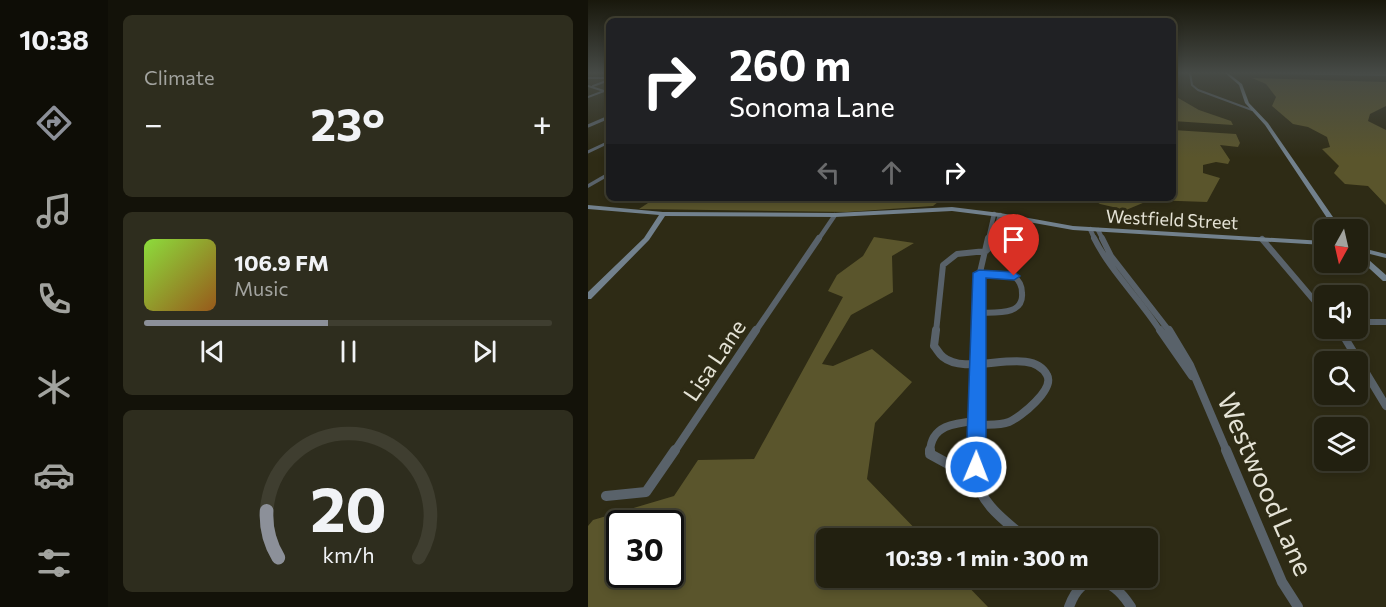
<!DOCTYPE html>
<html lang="en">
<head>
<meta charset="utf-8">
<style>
  body { margin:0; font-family:Commissioner,sans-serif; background:#2e2d1e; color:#f1f3f6; height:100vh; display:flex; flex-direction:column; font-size:22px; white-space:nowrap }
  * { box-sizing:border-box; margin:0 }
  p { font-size:20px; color:#a2a39f }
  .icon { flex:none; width:33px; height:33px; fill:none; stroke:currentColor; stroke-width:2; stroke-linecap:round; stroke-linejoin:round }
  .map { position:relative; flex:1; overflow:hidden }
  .sheet { display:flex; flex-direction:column; gap:15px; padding:15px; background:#131209; width:480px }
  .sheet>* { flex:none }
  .hud { position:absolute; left:18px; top:18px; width:570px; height:183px; border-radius:9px; box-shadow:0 3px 9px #0003,0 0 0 2px #3f3e30; background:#202124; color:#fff; overflow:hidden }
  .needle { width:39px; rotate:188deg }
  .buttons { position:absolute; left:726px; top:219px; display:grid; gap:12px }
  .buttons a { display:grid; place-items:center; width:54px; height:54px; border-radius:9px; background:#222010; box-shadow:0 3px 9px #0003,0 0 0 2px #3f3e30; font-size:30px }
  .speed { position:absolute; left:18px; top:510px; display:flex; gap:12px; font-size:30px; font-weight:700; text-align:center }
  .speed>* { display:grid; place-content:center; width:78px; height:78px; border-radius:50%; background:#222010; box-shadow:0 3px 9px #0003,0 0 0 2px #3f3e30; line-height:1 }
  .speed .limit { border:3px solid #111; border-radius:9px; background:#fff; color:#111 }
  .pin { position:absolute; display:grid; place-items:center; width:51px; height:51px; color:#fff; margin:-62px -26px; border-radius:50% 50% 50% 0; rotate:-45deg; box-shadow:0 0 6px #0007 }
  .pin .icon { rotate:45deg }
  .me { position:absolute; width:66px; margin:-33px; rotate:1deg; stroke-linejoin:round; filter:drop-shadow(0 0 4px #0008) }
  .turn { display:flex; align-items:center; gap:21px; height:126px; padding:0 24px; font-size:27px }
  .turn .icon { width:78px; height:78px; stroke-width:2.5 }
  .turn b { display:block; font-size:42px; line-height:51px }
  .lanes { display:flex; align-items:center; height:57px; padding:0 24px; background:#0003; justify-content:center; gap:30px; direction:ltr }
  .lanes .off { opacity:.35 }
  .big { font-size:45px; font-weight:700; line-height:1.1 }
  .sheet .widget { flex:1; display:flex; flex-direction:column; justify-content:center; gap:9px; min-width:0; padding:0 21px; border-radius:9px; background:#2e2d1e }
  .sheet .dial { align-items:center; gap:0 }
  .dial svg { height:156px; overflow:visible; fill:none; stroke:#3f3e30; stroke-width:7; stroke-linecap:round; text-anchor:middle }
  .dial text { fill:#f1f3f6; stroke:none }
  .song { display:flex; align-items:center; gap:18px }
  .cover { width:72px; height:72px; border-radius:9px; background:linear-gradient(135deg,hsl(90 70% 55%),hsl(30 70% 35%)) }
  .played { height:6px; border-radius:3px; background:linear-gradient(90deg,#8c9099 45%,#3f3e30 45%) }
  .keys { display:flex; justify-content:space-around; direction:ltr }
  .heat { display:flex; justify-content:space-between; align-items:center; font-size:33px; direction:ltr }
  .trip { position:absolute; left:228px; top:528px; width:342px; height:60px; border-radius:9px; background:#222010; box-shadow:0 3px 9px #0003,0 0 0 2px #3f3e30; font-weight:700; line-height:60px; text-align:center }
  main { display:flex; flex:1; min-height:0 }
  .menu { display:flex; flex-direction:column; width:108px; justify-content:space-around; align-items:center; background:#0e0d06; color:#a2a39f }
  .menu .icon { width:42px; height:42px }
  .menu .on { color:#8c9099 }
  .menu b { font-size:27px; color:#f1f3f6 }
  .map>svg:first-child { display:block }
  .green { fill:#5a552c; fill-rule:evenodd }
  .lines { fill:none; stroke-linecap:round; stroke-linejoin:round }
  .minor-far5 { stroke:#59626a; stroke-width:2 }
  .minor-far4 { stroke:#59626a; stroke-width:3 }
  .minor-far3 { stroke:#59626a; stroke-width:4.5 }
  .minor-far2 { stroke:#59626a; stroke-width:6 }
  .minor-far1 { stroke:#59626a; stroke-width:8 }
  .minor { stroke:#59626a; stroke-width:10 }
  .tertiary { fill:#59626a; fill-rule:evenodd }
  .secondary { fill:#72818d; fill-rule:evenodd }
  .route { fill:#1a73e8; stroke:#114b97; stroke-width:1.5 }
  .labels { text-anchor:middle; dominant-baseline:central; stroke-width:6; stroke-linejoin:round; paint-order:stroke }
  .far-street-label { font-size:18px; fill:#e5e3d6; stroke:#2e2b15 }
  .street-label { font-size:22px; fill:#e5e3d6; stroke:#2e2b15 }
  .near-street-label { font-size:27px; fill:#e5e3d6; stroke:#2e2b15 }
</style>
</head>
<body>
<main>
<nav class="menu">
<b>10:38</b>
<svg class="icon on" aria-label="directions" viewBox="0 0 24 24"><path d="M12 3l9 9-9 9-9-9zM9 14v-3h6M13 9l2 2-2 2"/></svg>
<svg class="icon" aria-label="music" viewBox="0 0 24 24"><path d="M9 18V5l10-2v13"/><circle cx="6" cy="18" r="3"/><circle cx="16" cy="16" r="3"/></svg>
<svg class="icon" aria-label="phone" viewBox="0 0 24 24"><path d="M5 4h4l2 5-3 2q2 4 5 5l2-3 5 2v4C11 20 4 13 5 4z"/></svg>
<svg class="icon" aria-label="climate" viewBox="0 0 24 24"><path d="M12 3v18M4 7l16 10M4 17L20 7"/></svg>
<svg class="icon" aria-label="car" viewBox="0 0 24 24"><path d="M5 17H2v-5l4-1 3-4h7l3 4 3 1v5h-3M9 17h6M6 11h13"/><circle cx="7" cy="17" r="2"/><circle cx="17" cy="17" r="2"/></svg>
<svg class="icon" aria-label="filters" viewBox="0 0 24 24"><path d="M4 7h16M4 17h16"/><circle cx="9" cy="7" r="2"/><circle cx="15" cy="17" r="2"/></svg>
</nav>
<section class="sheet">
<div class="widget"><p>Climate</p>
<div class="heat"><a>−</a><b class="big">23°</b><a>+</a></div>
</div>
<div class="widget">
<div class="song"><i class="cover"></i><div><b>106.9 FM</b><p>Music</p></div></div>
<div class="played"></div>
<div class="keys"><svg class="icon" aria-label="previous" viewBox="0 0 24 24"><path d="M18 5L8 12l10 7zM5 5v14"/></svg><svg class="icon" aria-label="pause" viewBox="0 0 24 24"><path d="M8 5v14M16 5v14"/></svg><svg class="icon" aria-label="next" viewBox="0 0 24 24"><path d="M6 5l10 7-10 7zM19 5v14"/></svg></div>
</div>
<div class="widget dial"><svg viewBox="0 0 100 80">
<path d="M14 69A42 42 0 1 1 86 69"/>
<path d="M14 69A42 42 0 0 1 8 45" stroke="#8c9099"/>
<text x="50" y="56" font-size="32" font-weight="700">20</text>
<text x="50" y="72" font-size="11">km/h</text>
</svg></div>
</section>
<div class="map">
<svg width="798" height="607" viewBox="0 0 798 607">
  <rect width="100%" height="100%" fill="#2e2b15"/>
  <path class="green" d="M 664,78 L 798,82 L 798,106 L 782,114 L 780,121 L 798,130 L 798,205 L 780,186 L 757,184 L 746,173 L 751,166 L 734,149 L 742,147 L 739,137 L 720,127 L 705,124 L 684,106 L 688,97 L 678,84 Z
    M 585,95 L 611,110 L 643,121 L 645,125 L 585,121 Z
    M 585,130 L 648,134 L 652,143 L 650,147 L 632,145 L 642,160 L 640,164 L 628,162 L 615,165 L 615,173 L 632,178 L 619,202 L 562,200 L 538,210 L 512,204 L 502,198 L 585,198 Z
    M 63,198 L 355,198 L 345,206 L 259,212 L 51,209 L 66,199 Z
    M 286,237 L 326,243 L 304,256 L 305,292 L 263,315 L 234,364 L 245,366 L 284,349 L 324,382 L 287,423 L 279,479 L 336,538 L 238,538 L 238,578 L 372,578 L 400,607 L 0,607 L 0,526 L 5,520 L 86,496 L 110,460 L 166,459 L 255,297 L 240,291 L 249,275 L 275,256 ZM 32,524 L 82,524 L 82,574 L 32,574 Z"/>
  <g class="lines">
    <path class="minor-far5" d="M 602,73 L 604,85 L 610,90 L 664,110
      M 689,73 L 798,75
      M 0,78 L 20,78
      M 0,86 L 16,91 L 0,97
      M 5,86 L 21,80"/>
    <path class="minor-far4" d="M 0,126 L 21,117
      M 0,152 L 21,142"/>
    <path class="minor-far3" d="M 502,229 L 507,240
      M 510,230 L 515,240
      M 230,240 L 247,215
      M 400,240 L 406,214
      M 405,240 L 412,215"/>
    <path class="minor-far2" d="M 506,238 C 523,272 552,299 573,332
      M 514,238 L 523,256 L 582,332
      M 674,239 L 736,312
      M 398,251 L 403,247 L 405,238
      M 390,313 C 407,312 436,316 434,293 C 434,285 431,281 426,276 L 391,273
      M 770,322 L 798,322
      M 751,328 L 753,332
      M 167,332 L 231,238
      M 348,332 L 355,265 L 369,254 L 398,251
      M 390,332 L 390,281 L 400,238"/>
    <path class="minor-far1" d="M 348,330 L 346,346 C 349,349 351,354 355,357 C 380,378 443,344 459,375 C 467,389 433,417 421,422 C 411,426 399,424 389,425
      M 572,330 L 604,376
      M 581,330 L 602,365 L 639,452
      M 752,330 L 798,406
      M 86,452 L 168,330
      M 342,452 C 343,425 367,423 389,421
      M 389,452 L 390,330"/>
    <path class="minor" d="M 342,450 L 342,454 L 364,466 L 388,467
      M 389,450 C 389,459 388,470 389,479 C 392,504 419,522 437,538
      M 638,450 L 694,582 L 710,607
      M 18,496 L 58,492 L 87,450
      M 477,578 L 489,588
      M 481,607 C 495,568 524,577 543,607"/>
    <path class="tertiary" d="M 19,173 L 21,173 L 21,176 L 0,188 L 0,184 Z"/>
    <path class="secondary" d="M 637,73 L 640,73 L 654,84 L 661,103 L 680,123 L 754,230 L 747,230 L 677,125 L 657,103 L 651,85 Z
      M 0,205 L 75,212 L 247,213 L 364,207 L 412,213 L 485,226 L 736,241 L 736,245 L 485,230 L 412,217 L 364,211 L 247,217 L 77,216 L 61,240 L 3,299 L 0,299 L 0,292 L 56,238 L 71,215 L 0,209 Z
      M 770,247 L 798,254 L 798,258 L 770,251 Z
      M 770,253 L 773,253 L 798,275 L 798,281 L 795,281 L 770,258 Z"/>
  </g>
  <linearGradient id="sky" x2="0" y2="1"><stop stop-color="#19180c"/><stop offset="0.46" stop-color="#464a46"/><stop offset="1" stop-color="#464a46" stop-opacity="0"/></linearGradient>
  <rect width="798" height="158" fill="url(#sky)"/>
  <path class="route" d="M 391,270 L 426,272 L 432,276 L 426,280 L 398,278 L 398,467 L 395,473 L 388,476 L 381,473 L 378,467 L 385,273 Z"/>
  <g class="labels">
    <g class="far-street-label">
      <text transform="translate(584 219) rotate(3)">Westfield Street</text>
    </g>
    <g class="street-label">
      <text transform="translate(126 360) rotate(-56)">Lisa Lane</text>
    </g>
    <g class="near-street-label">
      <text transform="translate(678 484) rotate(66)">Westwood Lane</text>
    </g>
  </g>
</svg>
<div class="buttons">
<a><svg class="needle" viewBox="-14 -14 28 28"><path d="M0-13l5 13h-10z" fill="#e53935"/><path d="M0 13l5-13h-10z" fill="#a2a39f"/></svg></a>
<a><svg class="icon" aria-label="sound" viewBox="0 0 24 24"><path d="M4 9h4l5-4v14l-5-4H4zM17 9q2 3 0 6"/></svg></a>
<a><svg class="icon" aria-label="search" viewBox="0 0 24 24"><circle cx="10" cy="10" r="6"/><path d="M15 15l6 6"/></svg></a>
<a><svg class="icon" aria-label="layers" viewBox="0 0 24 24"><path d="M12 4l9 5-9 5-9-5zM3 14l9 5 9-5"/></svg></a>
</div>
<div class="speed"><div class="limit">30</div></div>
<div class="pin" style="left:426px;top:276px;background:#d93025"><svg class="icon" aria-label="arrive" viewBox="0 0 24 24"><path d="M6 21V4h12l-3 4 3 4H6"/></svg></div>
<svg class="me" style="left:388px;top:467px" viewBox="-20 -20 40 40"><circle r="17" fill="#1a73e8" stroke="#fff" stroke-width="3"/><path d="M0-11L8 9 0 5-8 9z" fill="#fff"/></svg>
<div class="trip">10:39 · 1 min · 300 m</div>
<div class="hud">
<div class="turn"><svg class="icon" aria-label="right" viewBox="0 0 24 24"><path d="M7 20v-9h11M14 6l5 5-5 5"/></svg><div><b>260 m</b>Sonoma Lane</div></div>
<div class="lanes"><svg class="icon off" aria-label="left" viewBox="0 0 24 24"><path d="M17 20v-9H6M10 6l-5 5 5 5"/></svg><svg class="icon off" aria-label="ahead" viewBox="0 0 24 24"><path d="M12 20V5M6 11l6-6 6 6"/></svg><svg class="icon" aria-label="right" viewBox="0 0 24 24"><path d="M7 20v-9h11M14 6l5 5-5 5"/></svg></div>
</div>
</div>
</main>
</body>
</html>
